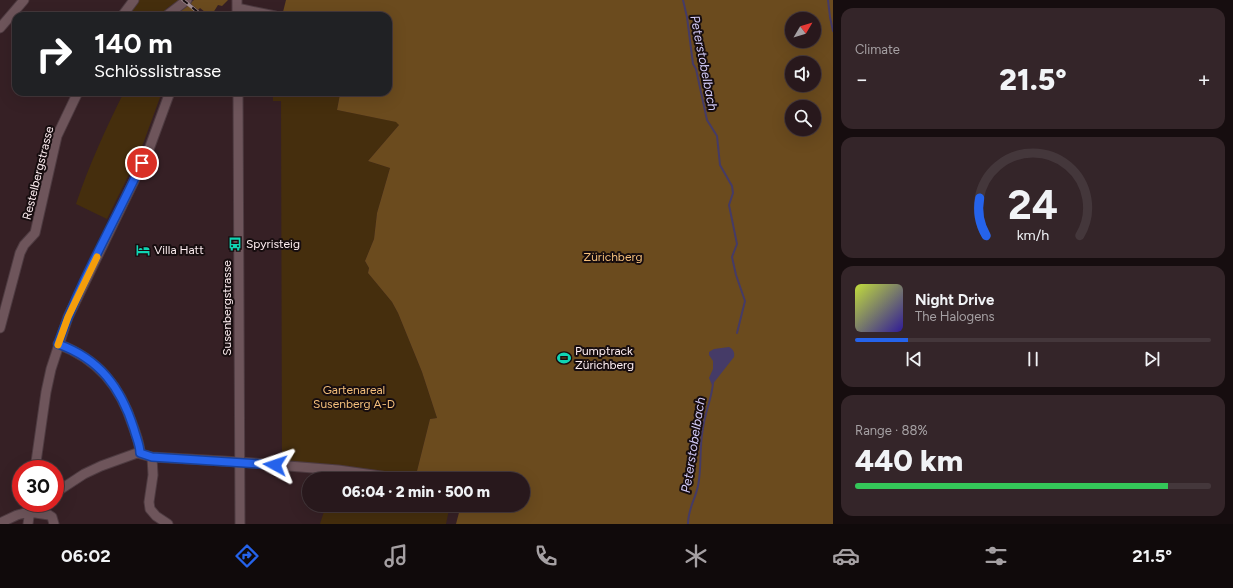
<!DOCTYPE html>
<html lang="en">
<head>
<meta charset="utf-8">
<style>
  body { margin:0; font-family:Figtree,sans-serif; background:#342529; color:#f1f3f6; height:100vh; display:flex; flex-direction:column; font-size:15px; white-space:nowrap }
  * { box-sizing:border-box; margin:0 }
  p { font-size:13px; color:#a5a0a3 }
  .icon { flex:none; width:22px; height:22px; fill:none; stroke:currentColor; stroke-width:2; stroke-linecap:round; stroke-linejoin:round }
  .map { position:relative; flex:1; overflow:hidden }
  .side { display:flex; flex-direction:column; gap:8px; padding:8px; background:#160d0f; width:400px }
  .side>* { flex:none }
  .top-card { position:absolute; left:12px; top:12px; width:380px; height:84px; border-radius:12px; box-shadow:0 4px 16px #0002,0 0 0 1px #44373b; background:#202124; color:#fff; overflow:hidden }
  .needle { width:26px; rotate:52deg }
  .tools { position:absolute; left:785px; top:12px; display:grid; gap:8px }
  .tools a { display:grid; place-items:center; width:36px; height:36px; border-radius:50%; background:#28181c; box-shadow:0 4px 16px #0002,0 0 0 1px #44373b; font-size:20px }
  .speed { position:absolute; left:12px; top:460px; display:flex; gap:8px; font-size:20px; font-weight:700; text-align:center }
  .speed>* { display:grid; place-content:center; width:52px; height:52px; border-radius:50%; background:#28181c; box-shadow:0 4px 16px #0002,0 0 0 1px #44373b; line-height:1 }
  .speed .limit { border:6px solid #d22; background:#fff; color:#111 }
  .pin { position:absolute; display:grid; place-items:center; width:34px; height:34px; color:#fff; margin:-17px; border:2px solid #fff; border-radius:50%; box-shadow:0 1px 4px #0007 }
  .me { position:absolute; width:44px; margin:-22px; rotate:275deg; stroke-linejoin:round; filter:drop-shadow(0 0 3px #0008) }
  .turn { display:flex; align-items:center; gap:14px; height:84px; padding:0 16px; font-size:18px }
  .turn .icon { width:52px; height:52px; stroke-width:2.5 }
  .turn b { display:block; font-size:28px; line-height:34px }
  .big { font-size:30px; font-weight:800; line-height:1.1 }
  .side .tile { flex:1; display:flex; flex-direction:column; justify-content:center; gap:6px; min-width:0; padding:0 14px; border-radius:12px; background:#342529 }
  .side .dial { align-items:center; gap:0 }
  .dial svg { height:104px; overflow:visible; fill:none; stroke:#44373b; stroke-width:7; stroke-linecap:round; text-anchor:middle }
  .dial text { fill:#f1f3f6; stroke:none }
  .song { display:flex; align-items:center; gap:12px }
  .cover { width:48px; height:48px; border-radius:6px; background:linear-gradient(135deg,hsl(70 70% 55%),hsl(250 70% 35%)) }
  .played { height:4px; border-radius:2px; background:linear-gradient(90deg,#2563eb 15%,#44373b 15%) }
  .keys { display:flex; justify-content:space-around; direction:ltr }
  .heat { display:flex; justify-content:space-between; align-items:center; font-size:22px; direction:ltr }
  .charge { height:6px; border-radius:3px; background:linear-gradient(90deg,#34c759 88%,#44373b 0) }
  .trip { position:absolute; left:302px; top:472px; width:228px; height:40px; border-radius:20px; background:#28181c; box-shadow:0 4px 16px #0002,0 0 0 1px #44373b; font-weight:800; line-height:40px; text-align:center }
  .dock { display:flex; height:64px; justify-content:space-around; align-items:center; background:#100a0b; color:#a5a0a3 }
  .dock .icon { width:28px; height:28px }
  .dock .selected { color:#2563eb }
  .dock b { font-size:18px; color:#f1f3f6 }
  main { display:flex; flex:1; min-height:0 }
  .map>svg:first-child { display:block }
  .green { fill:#452e0d }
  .forest { fill:#6b4b1e; fill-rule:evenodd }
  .water { fill:#453b67 }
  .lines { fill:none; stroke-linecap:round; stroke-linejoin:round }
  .stream { stroke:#453b67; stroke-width:2 }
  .minor-casing { stroke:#4e3b41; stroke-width:11 }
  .minor { stroke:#6e555b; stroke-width:9 }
  .rail-casing { stroke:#9e8b8f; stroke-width:3.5 }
  .rail { stroke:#170d0f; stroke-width:2; stroke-dasharray:6; stroke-linecap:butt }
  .route-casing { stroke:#184099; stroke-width:10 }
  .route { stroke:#2563eb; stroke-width:7 }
  .slow { stroke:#f59e0b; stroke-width:7 }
  .labels { text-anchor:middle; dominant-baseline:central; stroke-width:4; stroke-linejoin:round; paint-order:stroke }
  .street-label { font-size:12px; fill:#feeef1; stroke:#170d0f }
  .poi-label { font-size:12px; fill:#feeef1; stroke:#170d0f; text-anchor:start }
  .park-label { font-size:12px; fill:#f4bf7b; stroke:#170d0f }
  .water-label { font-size:13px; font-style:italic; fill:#d3cbf8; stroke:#170d0f }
</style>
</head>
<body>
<main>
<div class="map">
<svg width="833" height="524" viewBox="0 0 833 524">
  <rect width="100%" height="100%" fill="#362025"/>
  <path class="green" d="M 139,0 L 180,0 L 167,8 L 160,16 L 127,16 Z
    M 124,92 L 162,92 L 140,152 L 107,219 L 76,204 C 89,165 106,128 124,92 Z
    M 273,92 L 331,92 L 340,94 L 337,110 L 397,122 L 399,125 L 368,161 L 390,168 L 377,213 L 374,239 L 365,261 L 369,268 L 368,273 L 392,302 L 398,313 L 422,372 L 437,418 L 430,419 L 415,479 L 332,479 L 334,467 L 282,463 L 281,101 L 273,101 Z
    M 326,505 L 450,505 L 446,524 L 320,524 Z"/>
  <path class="forest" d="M 194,0 L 228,0 L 222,6 L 218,5 L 211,16 L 210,16 L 200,8 L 198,10 L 190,3 Z
    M 286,0 L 833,0 L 833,524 L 456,524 L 461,505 L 523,505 L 523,479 L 415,479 L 430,419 L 437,418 L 422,372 L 398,313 L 392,302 L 368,273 L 369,268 L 365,261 L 374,239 L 377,213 L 390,168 L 368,161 L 399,125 L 396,122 L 337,110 L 340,94 L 331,92 L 388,92 L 388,16 L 282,16 ZM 792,19 L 814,19 L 814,41 L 792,41 ZM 792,63 L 814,63 L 814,85 L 792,85 ZM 792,107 L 814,107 L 814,129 L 792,129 Z
    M 187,5 L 196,12 L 194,14 L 196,16 L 177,16 L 182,8 Z"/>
  <path class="water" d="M 729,347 C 733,349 735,352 734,357 L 712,385 L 709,378 L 713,369 L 713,361 L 709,355 L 709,352 L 714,349 Z"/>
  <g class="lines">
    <path class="stream" d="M 683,0 L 687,17 L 693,64 L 696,69 L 707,120 L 717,136 L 720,165 L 732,186 L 733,193 L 729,205 L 737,244 L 732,257 L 736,275 L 745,301 L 737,333
      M 828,0 L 830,17 L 833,31
      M 688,524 C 688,509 695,500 698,486 C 702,467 699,447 703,428 C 705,412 712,398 713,383"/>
    <g class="minor-casing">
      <path id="minor" d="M 237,8 L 275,16
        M 122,16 L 134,0
        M 166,16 L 187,0
        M 237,16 L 237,0
        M 0,28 L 24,0
        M 238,92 L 240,524
        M 0,328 L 20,253 L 24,245 L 35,233 L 57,136 L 78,92
        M 58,344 C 98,359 120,386 133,426 C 136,435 140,444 140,453
        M 152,457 L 153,475 L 149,502 L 150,509 L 156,516 L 168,524
        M 35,469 L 46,392 L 51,369 L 68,317 L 148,152 L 170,92
        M 55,493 L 84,474 L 101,466 L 137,453 L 152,457 L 240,462 L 338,470 L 402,479
        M 0,523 L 17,515 L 29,512 L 49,515 L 52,517 L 54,524
        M 28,524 L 31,503"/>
    </g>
    <use href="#minor" class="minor"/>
    <g class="rail-casing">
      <path id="rail" d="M 183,0 L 199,13"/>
    </g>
    <use href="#rail" class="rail"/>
  </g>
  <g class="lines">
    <g class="route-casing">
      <path id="route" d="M 142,163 C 114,223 80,281 58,344 C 100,359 121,388 134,429 C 136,437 140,445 140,453 L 152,457 L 275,465"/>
    </g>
    <use href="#route" class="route"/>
    <path class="slow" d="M 58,345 L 68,317 L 97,257"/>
  </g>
  <defs>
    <g id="bus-bare" transform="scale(1.08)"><path d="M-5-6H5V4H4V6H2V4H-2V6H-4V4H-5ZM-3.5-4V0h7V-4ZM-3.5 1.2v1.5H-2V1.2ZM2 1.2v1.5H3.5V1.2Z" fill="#10d5b4" stroke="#170d0f" stroke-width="2.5" paint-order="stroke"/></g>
    <g id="hotel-bare" transform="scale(1.08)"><path d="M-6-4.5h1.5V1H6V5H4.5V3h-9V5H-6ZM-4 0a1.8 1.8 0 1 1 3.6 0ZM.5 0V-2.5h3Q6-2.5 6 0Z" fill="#10d5b4" stroke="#170d0f" stroke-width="2.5" paint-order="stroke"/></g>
    <g id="stadium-bare" transform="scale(1.08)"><path d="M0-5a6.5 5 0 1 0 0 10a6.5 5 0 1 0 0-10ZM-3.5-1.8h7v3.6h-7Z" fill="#10d5b4" stroke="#170d0f" stroke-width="2.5" paint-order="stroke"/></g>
  </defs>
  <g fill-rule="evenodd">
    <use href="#bus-bare" x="235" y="244"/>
    <use href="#hotel-bare" x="143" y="250"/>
    <use href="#stadium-bare" x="564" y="358"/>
  </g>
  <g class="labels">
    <g class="street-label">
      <text transform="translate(38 173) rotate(-76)">Restelbergstrasse</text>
      <text transform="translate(227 308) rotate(-90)">Susenbergstrasse</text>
    </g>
    <g class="poi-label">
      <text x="246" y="244">Spyristeig</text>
      <text x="154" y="250">Villa Hatt</text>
      <text x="575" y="351">Pumptrack<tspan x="575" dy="14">Zürichberg</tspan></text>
    </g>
    <g class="park-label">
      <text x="613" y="257">Zürichberg</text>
      <text x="354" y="390">Gartenareal<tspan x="354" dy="14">Susenberg A-D</tspan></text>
    </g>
    <g class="water-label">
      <text transform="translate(704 63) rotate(79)">Peterstobelbach</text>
      <text transform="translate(693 445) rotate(-81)">Peterstobelbach</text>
    </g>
  </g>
</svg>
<div class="tools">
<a><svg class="needle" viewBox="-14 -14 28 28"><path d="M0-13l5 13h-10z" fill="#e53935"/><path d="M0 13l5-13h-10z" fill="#a5a0a3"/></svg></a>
<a><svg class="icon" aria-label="sound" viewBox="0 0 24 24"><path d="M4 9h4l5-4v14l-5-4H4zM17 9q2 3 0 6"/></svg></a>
<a><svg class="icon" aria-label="search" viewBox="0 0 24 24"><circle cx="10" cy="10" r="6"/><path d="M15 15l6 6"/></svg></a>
</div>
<div class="speed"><div class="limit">30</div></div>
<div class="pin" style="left:142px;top:163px;background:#d93025"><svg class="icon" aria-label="arrive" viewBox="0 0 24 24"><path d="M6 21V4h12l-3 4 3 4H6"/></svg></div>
<svg class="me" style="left:275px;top:465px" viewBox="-20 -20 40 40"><path d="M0-17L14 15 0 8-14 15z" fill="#2563eb" stroke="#fff" stroke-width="4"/></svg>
<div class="trip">06:04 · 2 min · 500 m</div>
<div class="top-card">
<div class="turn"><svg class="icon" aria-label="right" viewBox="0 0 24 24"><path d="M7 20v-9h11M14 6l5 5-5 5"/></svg><div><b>140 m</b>Schlösslistrasse</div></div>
</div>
</div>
<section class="side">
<div class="tile"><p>Climate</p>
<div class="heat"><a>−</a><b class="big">21.5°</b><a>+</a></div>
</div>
<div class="tile dial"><svg viewBox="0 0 100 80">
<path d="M14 69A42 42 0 1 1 86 69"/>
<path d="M14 69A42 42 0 0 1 9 40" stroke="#2563eb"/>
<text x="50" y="56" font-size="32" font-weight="700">24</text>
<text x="50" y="72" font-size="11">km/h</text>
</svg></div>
<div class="tile">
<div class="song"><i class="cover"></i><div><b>Night Drive</b><p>The Halogens</p></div></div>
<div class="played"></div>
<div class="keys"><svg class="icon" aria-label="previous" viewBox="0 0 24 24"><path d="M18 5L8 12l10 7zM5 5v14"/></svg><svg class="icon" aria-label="pause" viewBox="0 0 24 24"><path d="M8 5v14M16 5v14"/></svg><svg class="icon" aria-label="next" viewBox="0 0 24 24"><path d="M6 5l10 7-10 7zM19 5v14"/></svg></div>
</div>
<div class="tile"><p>Range · 88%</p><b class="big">440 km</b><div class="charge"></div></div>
</section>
</main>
<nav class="dock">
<b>06:02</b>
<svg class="icon selected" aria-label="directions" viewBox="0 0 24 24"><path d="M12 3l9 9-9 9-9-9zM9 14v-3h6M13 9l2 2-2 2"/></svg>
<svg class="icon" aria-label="music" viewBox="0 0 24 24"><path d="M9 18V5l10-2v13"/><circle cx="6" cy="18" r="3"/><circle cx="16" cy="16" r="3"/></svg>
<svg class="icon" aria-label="phone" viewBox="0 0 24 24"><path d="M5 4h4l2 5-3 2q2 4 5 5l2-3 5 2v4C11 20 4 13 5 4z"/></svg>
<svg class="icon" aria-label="climate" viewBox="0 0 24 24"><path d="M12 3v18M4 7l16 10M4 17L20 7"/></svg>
<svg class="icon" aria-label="car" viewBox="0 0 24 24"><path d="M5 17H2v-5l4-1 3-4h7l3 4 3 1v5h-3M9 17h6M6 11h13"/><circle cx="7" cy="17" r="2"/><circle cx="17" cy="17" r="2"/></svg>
<svg class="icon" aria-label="filters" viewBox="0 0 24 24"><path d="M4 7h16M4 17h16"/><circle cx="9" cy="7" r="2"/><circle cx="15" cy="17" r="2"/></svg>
<b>21.5°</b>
</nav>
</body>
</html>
